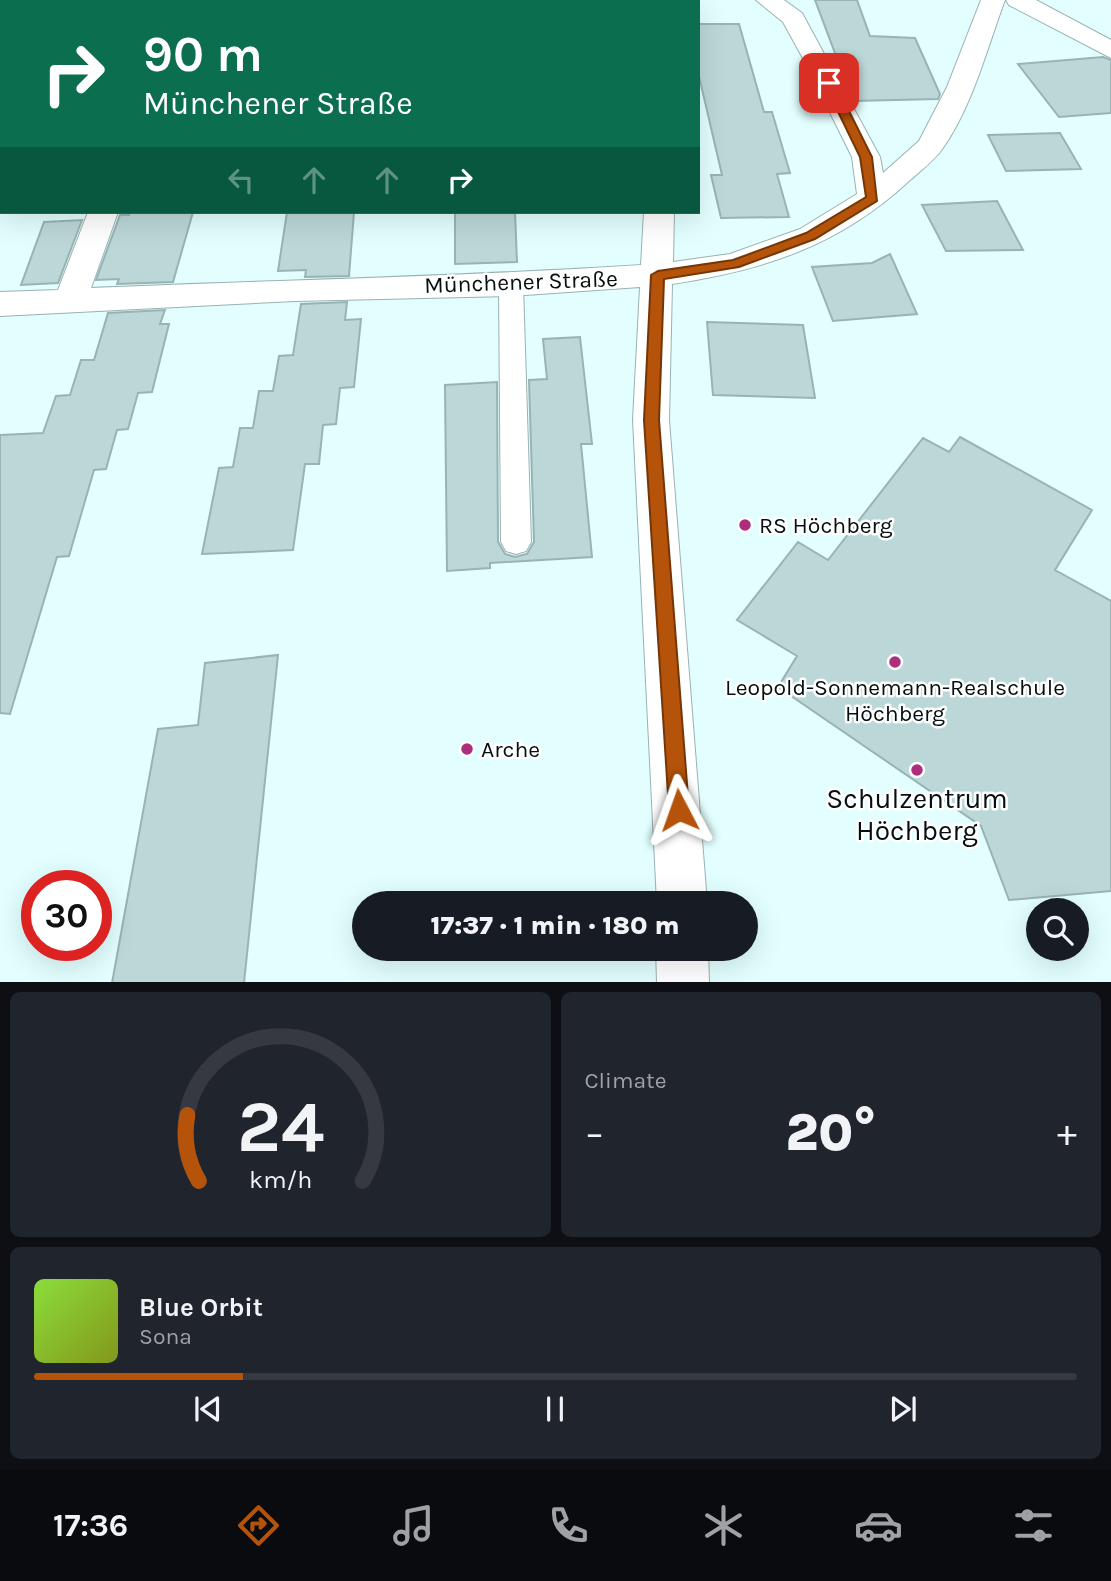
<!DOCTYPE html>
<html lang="en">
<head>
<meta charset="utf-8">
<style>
  body { margin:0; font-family:Karla,sans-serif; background:#20242c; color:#f1f3f6; height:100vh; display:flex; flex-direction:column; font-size:26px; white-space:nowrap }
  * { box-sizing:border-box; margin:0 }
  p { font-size:23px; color:#9ea1a6 }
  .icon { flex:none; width:38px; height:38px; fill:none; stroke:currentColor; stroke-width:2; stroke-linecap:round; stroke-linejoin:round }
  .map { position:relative; height:982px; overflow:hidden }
  .drawer { display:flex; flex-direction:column; gap:10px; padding:10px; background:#0d0f14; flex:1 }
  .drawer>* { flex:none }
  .guide { position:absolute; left:0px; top:0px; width:700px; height:214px; box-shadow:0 7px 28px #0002; background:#0b6e4f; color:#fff; overflow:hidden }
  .buttons { position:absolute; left:1026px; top:898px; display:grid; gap:14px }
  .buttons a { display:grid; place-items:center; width:63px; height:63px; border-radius:50%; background:#171b24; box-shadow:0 7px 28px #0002; font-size:35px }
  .speed { position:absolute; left:21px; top:870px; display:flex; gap:14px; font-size:35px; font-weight:700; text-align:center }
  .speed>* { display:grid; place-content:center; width:91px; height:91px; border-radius:50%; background:#171b24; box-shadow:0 7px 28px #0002; line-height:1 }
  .speed .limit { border:10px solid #d22; background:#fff; color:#111 }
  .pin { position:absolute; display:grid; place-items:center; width:60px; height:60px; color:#fff; margin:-30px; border-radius:14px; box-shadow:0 4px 10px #0006 }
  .me { position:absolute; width:77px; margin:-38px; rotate:356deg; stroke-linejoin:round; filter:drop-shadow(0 0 5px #0008) }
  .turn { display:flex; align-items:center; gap:24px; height:147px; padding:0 28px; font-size:32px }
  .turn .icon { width:91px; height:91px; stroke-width:2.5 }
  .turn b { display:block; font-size:49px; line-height:60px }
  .lanes { display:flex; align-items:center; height:66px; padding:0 28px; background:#0003; justify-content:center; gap:35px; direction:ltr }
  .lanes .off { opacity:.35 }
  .big { font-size:52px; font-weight:800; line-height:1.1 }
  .drawer .tile { flex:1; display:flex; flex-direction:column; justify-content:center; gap:10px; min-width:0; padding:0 24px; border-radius:10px; background:#20242c }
  .drawer .dial { align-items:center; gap:0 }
  .dial svg { height:182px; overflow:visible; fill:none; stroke:#363941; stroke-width:7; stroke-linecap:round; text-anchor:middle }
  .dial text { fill:#f1f3f6; stroke:none }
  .song { display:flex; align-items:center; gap:21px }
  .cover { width:84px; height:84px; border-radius:10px; background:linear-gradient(135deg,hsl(90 70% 55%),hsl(70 70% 35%)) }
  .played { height:7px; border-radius:4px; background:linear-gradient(90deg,#b45309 20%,#363941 20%) }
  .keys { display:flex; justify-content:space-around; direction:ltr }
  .heat { display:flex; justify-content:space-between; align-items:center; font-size:38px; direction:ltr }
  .drawer .tiles { flex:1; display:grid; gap:10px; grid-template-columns:1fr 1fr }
  .tile:last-child { grid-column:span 2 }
  .trip { position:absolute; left:352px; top:891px; width:406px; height:70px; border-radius:35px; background:#171b24; box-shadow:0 7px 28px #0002; font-weight:800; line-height:70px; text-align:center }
  .menu { display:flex; height:112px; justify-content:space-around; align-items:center; background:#090b0e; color:#9ea1a6 }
  .menu .icon { width:49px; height:49px }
  .menu .active { color:#b45309 }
  .menu b { font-size:32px; color:#f1f3f6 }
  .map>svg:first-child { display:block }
  .building { fill:#bcd7d7; stroke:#99b3b3; stroke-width:2 }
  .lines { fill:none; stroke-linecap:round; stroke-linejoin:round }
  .lane-casing { stroke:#98b2b2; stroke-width:2 }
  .street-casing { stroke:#98b2b2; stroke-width:2 }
  .lane { fill:#fff; fill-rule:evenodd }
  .street { fill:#fff; fill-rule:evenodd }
  .route { fill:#b45309; stroke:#753606; stroke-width:2 }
  .poi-dot { fill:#ad2e7d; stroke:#fff; stroke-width:2.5 }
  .labels { text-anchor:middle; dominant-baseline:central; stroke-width:5; stroke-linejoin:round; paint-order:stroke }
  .street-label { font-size:23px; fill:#060f0f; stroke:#fff }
  .poi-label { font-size:23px; fill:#060f0f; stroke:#fff; text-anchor:start }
  .near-poi-label { font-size:28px; fill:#060f0f; stroke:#fff }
</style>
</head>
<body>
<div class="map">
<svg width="1111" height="983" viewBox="0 0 1111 983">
  <rect width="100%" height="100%" fill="#e2fefe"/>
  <path class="building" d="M 815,0 L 857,0 L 870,36 L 915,38 L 940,94 L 938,99 L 853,101 Z
    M 698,24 L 739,24 L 764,112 L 772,112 L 790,173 L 777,174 L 789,217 L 721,218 L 711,175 L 722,175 L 698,72 Z
    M 1103,57 L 1111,60 L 1111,113 L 1059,117 L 1018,64 Z
    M 1060,133 L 1081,169 L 1006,171 L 988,135 Z
    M 997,201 L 1023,250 L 946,251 L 922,205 Z
    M 130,212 L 193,212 L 173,282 L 117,284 L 119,279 L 96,280 L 120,215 L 129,215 Z
    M 287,212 L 354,212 L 349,276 L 305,277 L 306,270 L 278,271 Z
    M 455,212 L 515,212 L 517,262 L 455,264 Z
    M 82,220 L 58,283 L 21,285 L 44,222 Z
    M 890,254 L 917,314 L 833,321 L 812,267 L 872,263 Z
    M 347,302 L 345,320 L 361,319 L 354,387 L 340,388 L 336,424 L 323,425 L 319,464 L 305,464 L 293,550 L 202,554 L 219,468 L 233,467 L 240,428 L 253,428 L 259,391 L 273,391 L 279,356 L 293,355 L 301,304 Z
    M 165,310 L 160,324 L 169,324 L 152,392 L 138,393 L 128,429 L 117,430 L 106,469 L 94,470 L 69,556 L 57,557 L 10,714 L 0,713 L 0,435 L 43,433 L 56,396 L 70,395 L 81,360 L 94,360 L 108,313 Z
    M 707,322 L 803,325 L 815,398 L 713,395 Z
    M 580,337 L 592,444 L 581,444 L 592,557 L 490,563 L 490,568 L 447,571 L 445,385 L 497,382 L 498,542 L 505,554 L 515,557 L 527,554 L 534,542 L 529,380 L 547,379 L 543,339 Z
    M 960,437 L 1092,510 L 1055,570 L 1111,601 L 1111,891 L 1009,900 L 981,826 L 778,687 L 797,656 L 737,620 L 798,542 L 828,560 L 923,438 L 949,452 Z
    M 278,655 L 244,983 L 112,983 L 158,729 L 198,725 L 205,663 Z"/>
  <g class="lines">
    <g class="lane-casing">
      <path id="lane" d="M 511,277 L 519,279 L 523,285 L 531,542 L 526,551 L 516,554 L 506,551 L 501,542 L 499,285 L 503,279 Z"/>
    </g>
    <g class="street-casing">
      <path id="street" d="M 217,0 L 247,0 L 216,2 Z
        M 584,0 L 609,0 L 610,2 L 585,2 Z
        M 617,0 L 654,0 L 616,2 Z
        M 756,0 L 784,0 L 802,13 L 880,157 L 883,173 L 919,141 L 947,87 L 981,0 L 1005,0 C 987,48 973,105 943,148 C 934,161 920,171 909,181 C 839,246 764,270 672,284 L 669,420 L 707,903 L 657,903 L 633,420 L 640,287 L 511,296 L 295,301 L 0,316 L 0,292 L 58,290 L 88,212 L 118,212 L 91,288 C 274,280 458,277 641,265 L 644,212 L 674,212 L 673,262 L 730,254 L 800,229 L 857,194 L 852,157 L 805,62 L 783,22 Z
        M 1006,0 L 1036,0 L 1111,40 L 1111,58 L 1009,5 Z
        M 2,45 L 2,61 L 0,62 L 0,46 Z
        M 656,948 L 708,948 L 709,983 L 657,983 Z"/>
    </g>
    <use href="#lane" class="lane"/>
    <use href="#street" class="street"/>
  </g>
  <path class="route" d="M 829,80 L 835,83 L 872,157 L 877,201 L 815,239 L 739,267 L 664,279 L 659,420 L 689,810 L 686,817 L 679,820 L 672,817 L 669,810 L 644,420 L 651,275 L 658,271 L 733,260 L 806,233 L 866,197 L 860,157 L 824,83 Z"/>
  <g class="poi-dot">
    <circle cx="745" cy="525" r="7"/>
    <circle cx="895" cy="662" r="7"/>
    <circle cx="467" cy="749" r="7"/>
    <circle cx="917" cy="770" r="7"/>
  </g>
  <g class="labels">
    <g class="street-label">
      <text transform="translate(521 282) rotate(-2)">Münchener Straße</text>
    </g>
    <g class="poi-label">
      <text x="759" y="525">RS Höchberg</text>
      <text x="895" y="687" text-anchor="middle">Leopold-Sonnemann-Realschule<tspan x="895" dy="26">Höchberg</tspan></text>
      <text x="481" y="749">Arche</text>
    </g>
    <g class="near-poi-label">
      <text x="917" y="798">Schulzentrum<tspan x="917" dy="32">Höchberg</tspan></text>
    </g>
  </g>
</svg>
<div class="buttons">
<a><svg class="icon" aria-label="search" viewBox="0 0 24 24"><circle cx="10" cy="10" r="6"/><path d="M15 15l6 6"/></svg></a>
</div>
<div class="speed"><div class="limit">30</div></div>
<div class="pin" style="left:829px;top:83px;background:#d93025"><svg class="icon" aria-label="arrive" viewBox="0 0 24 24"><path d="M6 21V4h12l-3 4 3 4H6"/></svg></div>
<svg class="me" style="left:679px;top:810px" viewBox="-20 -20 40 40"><path d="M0-17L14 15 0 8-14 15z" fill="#b45309" stroke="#fff" stroke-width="4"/></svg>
<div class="trip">17:37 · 1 min · 180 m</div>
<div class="guide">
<div class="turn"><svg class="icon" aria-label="right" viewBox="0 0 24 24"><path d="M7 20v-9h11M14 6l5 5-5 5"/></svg><div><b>90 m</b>Münchener Straße</div></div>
<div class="lanes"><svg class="icon off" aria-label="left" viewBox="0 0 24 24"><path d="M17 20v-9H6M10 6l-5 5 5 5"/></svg><svg class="icon off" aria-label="ahead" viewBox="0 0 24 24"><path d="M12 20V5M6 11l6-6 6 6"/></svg><svg class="icon off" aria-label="ahead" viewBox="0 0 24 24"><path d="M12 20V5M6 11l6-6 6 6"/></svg><svg class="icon" aria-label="right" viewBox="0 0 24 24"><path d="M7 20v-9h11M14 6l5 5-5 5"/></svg></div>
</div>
</div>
<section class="drawer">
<div class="tiles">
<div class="tile dial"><svg viewBox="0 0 100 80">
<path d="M14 69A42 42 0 1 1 86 69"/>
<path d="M14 69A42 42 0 0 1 9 40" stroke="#b45309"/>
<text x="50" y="56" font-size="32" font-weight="700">24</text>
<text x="50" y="72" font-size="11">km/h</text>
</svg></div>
<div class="tile"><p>Climate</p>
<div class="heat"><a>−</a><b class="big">20°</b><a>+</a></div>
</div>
<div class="tile">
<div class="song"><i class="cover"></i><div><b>Blue Orbit</b><p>Sona</p></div></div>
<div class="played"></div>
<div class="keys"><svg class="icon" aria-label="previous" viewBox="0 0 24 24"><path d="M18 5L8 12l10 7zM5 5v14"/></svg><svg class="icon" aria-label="pause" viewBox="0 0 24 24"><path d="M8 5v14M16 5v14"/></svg><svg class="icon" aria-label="next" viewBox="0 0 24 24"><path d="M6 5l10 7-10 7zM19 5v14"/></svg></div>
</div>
</div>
</section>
<nav class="menu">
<b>17:36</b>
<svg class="icon active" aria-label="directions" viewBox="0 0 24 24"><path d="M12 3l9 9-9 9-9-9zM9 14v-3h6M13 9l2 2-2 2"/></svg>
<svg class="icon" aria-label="music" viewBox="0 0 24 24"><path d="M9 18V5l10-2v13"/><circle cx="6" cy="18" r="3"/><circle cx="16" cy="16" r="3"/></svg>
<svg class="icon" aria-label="phone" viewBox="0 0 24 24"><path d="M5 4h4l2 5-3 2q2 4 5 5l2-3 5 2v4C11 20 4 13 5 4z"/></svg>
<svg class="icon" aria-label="climate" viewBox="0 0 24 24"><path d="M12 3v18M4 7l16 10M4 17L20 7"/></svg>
<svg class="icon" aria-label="car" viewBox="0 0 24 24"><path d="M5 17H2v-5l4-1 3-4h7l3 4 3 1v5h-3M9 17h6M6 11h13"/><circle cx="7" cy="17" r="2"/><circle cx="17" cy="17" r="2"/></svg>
<svg class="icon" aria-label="filters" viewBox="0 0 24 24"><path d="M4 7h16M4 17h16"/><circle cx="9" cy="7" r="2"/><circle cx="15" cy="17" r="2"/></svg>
</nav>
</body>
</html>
